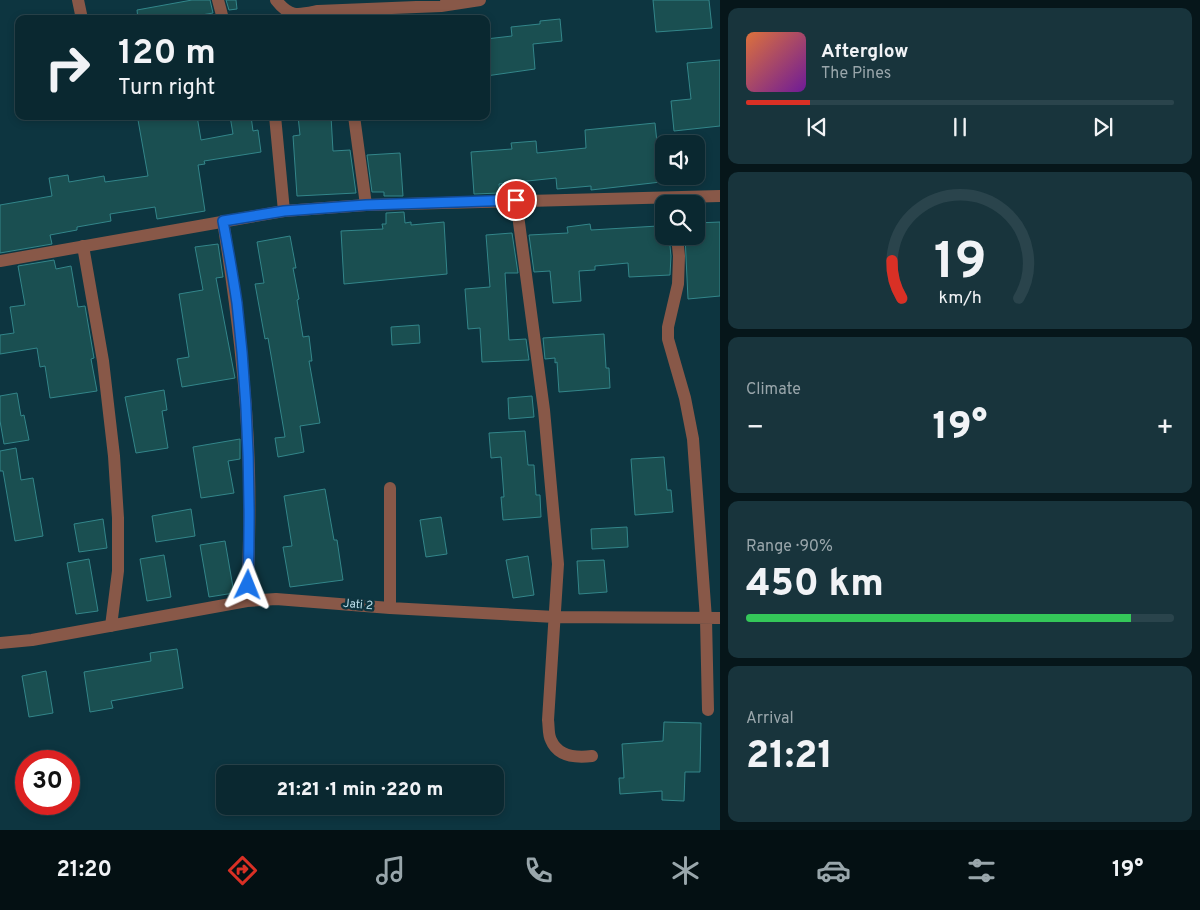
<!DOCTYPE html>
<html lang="en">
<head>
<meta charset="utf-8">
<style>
  body { margin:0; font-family:Overpass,sans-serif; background:#18343c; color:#f1f3f6; height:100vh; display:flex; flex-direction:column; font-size:19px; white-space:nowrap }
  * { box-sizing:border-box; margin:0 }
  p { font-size:16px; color:#99a6ab }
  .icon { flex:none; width:28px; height:28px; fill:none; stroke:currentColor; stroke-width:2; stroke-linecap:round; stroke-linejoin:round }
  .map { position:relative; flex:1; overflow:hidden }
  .panel { display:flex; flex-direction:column; gap:8px; padding:8px; background:#06161a; width:480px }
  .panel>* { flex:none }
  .top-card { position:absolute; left:15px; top:15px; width:475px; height:105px; border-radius:10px; box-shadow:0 2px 8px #0003,0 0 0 1px #2a444c; background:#0a2830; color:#f1f3f6; overflow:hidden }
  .fabs { position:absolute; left:655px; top:135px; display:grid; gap:10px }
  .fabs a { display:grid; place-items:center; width:50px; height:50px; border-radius:10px; background:#0a2830; box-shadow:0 2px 8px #0003,0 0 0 1px #2a444c; font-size:25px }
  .speed { position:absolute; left:15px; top:750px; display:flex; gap:10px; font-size:25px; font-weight:700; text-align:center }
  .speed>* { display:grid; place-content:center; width:65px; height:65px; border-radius:50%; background:#0a2830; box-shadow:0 2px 8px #0003,0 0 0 1px #2a444c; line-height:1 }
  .speed .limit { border:8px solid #d22; background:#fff; color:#111 }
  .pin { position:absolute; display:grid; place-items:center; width:42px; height:42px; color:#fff; margin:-21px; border:2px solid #fff; border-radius:50%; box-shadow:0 1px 5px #0007 }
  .me { position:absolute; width:55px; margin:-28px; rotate:2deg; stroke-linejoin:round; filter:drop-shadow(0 0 4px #0008) }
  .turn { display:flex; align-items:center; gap:18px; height:105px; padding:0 20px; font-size:22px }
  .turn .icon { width:65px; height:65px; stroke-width:2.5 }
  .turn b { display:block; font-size:35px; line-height:42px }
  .big { font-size:38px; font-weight:800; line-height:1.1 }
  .panel .card { flex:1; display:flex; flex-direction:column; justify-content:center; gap:8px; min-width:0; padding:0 18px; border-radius:10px; background:#18343c }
  .panel .dial { align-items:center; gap:0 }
  .dial svg { height:130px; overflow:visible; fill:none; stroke:#2a444c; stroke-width:7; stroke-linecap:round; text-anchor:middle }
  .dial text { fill:#f1f3f6; stroke:none }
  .song { display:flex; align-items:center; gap:15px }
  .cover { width:60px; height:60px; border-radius:8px; background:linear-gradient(135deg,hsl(20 70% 55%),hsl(280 70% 35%)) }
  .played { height:5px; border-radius:2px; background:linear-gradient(90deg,#d93025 15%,#2a444c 15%) }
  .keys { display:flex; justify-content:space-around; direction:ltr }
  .heat { display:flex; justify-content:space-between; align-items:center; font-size:28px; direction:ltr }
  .charge { height:8px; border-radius:4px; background:linear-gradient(90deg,#34c759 90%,#2a444c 0) }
  .trip { position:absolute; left:216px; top:765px; width:288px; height:50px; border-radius:10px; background:#0a2830; box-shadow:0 2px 8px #0003,0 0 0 1px #2a444c; font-weight:800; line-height:50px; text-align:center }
  .tabs { display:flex; height:80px; justify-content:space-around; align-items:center; background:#041013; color:#99a6ab }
  .tabs .icon { width:35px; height:35px }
  .tabs .current { color:#d93025 }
  .tabs b { font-size:22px; color:#f1f3f6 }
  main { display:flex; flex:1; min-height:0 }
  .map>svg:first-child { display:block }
  .building { fill:#1a4f51; stroke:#33868a }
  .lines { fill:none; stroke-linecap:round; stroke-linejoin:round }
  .minor { stroke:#885848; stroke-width:12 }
  .route-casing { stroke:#114b97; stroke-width:12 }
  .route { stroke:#1a73e8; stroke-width:9 }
  .labels { text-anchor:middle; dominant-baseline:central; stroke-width:5; stroke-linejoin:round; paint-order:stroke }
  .street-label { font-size:12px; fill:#badde8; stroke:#0d3540 }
</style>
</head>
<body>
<main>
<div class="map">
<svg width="720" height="830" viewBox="0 0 720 830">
  <rect width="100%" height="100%" fill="#0d3540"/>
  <path class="building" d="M 192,0 L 210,0 L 213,13 L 179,19 L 138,19 L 137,10 Z
    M 226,0 L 236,0 L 237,9 L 229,10 Z
    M 653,0 L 709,0 L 712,28 L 656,32 Z
    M 560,19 L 562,41 L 533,44 L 535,69 L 486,76 L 486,39 L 512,36 L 511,27 L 540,24 L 540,21 Z
    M 720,60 L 720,126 L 674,131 L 671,101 L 691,99 L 687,63 Z
    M 161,116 L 197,116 L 201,140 L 233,134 L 230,116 L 251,116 L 253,131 L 258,130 L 261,152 L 204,161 L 205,164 L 198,165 L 205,211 L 157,219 L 155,207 L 110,214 L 111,221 L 77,227 L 77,230 L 50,235 L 52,244 L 0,253 L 0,205 L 52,196 L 49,178 L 68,175 L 69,182 L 104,176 L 105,182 L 148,176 L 138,120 Z
    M 298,116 L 331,116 L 333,151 L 350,150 L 356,193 L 297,196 L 293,136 L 300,135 Z
    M 655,123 L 661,182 L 591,190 L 591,186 L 557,189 L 556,178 L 499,184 L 500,193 L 474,194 L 471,152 L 512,149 L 511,143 L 536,141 L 537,153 L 586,148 L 585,130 Z
    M 400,153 L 403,196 L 384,196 L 384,192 L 372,192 L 367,155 Z
    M 404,212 L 405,223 L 411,222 L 411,225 L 444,222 L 447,274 L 344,284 L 341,231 L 383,229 L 382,224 L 386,224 L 386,213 Z
    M 720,222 L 720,296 L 688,299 L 685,236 L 696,236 L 696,223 Z
    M 590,224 L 591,230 L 658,226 L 659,236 L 669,236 L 671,256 L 670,275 L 629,277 L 628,263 L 595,266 L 595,270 L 579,271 L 581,301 L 553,303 L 550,271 L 534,272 L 529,235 L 568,233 L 567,227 Z
    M 512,233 L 518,273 L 505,273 L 509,340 L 526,339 L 529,360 L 482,362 L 480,328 L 468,329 L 465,289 L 490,287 L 486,235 Z
    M 290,236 L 296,268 L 293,268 L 299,299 L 297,300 L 303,337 L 309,336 L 312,361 L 309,361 L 320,423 L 300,426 L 304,452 L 278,457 L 275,438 L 285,437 L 268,338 L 265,339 L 255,284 L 264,283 L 257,242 Z
    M 218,244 L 223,277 L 216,278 L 235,378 L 182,387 L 177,359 L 189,357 L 179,294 L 203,290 L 195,247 Z
    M 54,260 L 56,269 L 71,266 L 78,307 L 85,306 L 94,358 L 91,359 L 97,391 L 50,398 L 45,366 L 40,367 L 37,348 L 0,354 L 0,335 L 14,333 L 10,307 L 25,305 L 18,266 Z
    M 419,325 L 420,343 L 392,345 L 391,327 Z
    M 604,334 L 606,368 L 609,368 L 610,388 L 559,392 L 557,362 L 555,363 L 555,358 L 545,359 L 543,338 Z
    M 164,390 L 167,410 L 162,411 L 168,448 L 136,453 L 125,397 Z
    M 17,393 L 21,416 L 24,415 L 29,440 L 4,444 L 0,421 L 0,396 Z
    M 532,396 L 534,417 L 509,419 L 508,398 Z
    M 525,431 L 528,465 L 534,465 L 536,495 L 540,495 L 541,517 L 503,520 L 501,497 L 504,497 L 501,457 L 491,458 L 489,433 Z
    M 240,439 L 240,459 L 228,461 L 234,493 L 201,498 L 193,447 Z
    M 16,448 L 21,480 L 33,478 L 43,536 L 15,541 L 3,471 L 0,471 L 0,451 Z
    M 664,457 L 667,490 L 671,490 L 673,512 L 635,515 L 631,459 Z
    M 325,489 L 334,540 L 337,540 L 343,580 L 290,587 L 283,547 L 292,546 L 284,496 Z
    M 191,509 L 195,536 L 156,542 L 152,516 Z
    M 441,517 L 447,554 L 426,557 L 420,520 Z
    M 103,519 L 107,548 L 79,552 L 74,524 Z
    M 627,527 L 628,547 L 592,549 L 591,529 Z
    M 225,541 L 234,593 L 209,597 L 200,545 Z
    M 164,555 L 171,597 L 147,601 L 140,559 Z
    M 528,556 L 534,595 L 513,598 L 506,560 Z
    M 89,559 L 98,611 L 76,614 L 67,563 Z
    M 604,560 L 607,592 L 579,594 L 577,561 Z
    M 177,649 L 183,688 L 111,701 L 113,708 L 90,712 L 84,672 L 151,661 L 150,653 Z
    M 46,671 L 53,713 L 29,717 L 22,676 Z
    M 664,722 L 701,723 L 700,772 L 685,772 L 684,801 L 662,800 L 662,791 L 620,794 L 619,778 L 624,778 L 622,744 L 663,741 Z"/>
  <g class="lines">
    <path class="minor" d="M 78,0 L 82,19
      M 218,0 L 223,19
      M 276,0 C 290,18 298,15 318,11 L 441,6 L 480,0
      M 275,116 L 284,211
      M 354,116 L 366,205
      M 516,200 L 544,410 L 558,564 L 548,720 C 549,726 548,735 551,740 C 558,757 576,758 592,756
      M 223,221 C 236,304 247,387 249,471 C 250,514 249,557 247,601
      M 677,236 L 679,256 L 678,284 L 668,327 L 668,339 L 685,398 L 693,439 L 706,619 L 708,710
      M 83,246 L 103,361 L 114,456 L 118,518 L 118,571 L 111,626
      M 0,261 L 284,211 L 366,205 L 720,196
      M 390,608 L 390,488
      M 0,643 L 32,640 L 247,601 L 276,599 L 390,608 L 555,617 L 720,618"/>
  </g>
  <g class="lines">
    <g class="route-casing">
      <path id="route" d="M 248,585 C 251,491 248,397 237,303 C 233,276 228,248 223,221 L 284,211 L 366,205 L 516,200"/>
    </g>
    <use href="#route" class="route"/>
  </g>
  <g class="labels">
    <g class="street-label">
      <text transform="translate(358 605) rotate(5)">Jati 2</text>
    </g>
  </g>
</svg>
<div class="fabs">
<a><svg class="icon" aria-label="sound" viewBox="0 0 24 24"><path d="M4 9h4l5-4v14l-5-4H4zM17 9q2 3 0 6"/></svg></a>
<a><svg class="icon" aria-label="search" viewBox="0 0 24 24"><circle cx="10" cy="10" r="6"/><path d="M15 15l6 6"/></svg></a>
</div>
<div class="speed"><div class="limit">30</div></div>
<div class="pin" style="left:516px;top:200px;background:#d93025"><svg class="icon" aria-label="arrive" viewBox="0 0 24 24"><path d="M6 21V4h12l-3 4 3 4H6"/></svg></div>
<svg class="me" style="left:248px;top:585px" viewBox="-20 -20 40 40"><path d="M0-17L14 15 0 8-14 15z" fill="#1a73e8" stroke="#fff" stroke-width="4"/></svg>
<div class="trip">21:21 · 1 min · 220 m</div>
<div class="top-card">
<div class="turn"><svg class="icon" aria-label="right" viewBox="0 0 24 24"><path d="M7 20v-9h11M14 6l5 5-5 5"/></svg><div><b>120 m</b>Turn right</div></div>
</div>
</div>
<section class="panel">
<div class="card">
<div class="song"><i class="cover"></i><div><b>Afterglow</b><p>The Pines</p></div></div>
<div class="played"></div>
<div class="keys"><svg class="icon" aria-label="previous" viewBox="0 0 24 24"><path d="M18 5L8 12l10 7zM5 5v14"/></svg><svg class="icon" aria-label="pause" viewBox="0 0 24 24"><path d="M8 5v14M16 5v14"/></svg><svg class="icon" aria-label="next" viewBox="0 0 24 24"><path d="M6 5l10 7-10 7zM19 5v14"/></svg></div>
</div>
<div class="card dial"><svg viewBox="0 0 100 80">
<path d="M14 69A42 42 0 1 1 86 69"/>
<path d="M14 69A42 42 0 0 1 8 46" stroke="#d93025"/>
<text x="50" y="56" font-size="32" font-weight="700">19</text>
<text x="50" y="72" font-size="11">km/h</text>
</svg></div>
<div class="card"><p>Climate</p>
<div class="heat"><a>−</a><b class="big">19°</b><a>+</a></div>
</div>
<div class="card"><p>Range · 90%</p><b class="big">450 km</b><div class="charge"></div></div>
<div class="card"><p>Arrival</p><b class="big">21:21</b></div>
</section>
</main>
<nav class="tabs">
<b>21:20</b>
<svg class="icon current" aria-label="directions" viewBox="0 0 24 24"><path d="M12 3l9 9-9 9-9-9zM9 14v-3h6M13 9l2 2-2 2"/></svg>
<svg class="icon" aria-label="music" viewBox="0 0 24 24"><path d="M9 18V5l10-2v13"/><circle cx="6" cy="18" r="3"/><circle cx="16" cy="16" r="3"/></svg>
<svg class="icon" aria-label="phone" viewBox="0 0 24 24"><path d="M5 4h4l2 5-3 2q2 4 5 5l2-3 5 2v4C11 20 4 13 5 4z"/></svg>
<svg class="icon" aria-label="climate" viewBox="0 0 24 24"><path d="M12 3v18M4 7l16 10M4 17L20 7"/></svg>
<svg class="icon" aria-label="car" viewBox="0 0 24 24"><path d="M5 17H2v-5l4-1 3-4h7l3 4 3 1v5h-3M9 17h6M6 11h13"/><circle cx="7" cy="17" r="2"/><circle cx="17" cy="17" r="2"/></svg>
<svg class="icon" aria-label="filters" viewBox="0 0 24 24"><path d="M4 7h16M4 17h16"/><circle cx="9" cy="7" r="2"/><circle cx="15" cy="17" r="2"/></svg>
<b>19°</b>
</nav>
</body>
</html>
